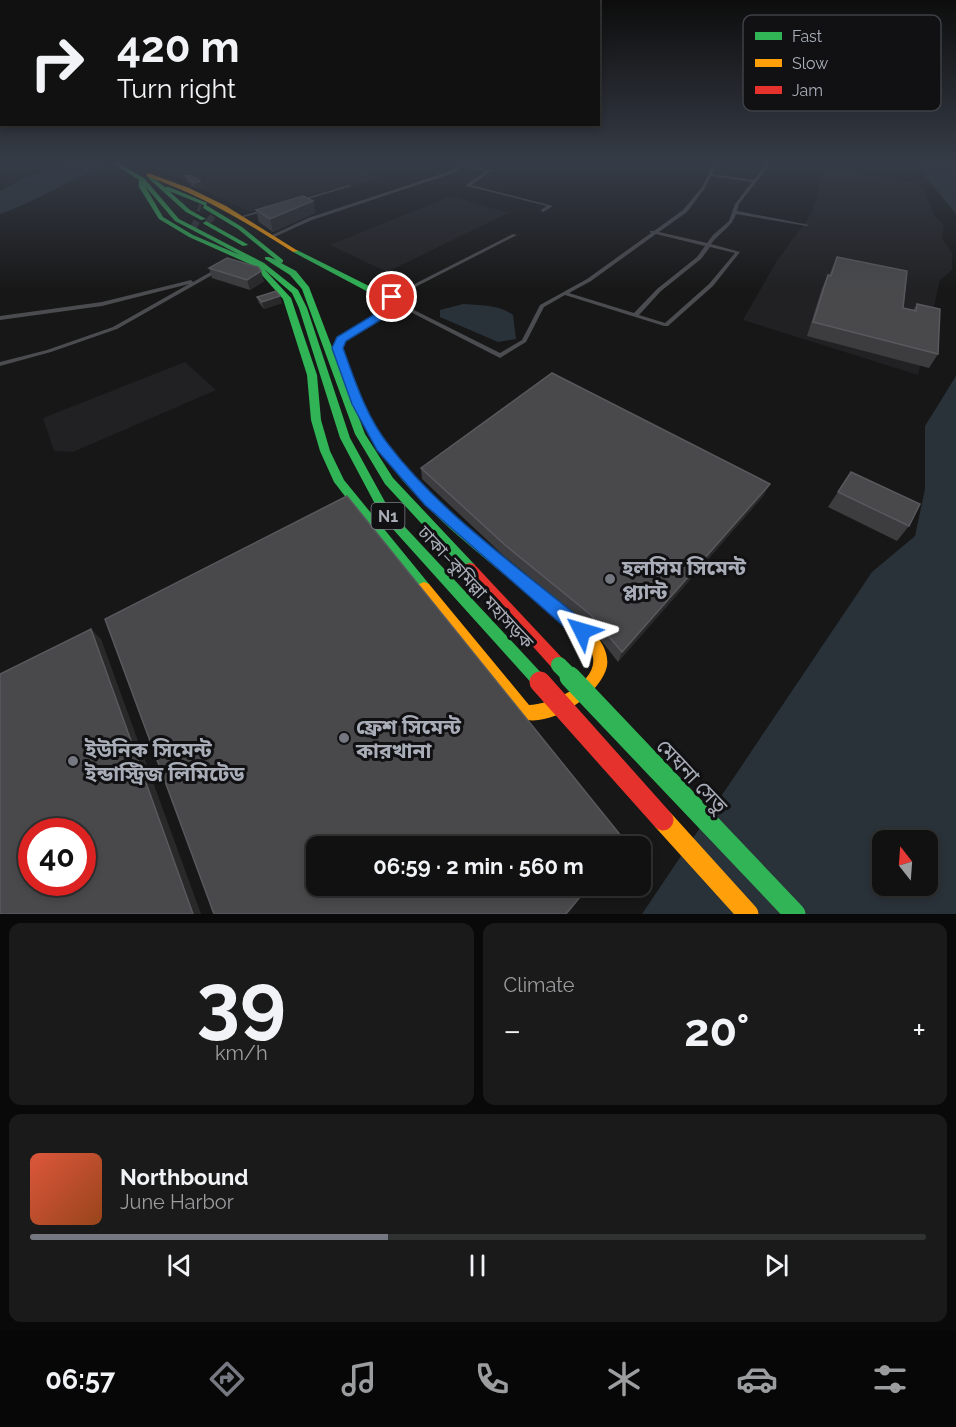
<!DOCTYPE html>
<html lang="en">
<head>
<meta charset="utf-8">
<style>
  body { margin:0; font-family:Raleway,"Noto Sans Bengali",sans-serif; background:#1a1a1a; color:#f1f3f6; height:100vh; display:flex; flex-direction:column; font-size:22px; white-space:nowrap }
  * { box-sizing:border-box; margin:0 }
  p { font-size:20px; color:#9c9d9f }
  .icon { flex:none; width:33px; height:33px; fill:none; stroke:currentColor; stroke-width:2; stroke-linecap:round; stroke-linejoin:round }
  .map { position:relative; height:914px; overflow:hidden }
  .panel { display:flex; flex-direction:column; gap:9px; padding:9px; background:#090909; flex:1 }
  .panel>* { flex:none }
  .banner { position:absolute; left:0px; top:0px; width:600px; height:126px; box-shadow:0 3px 9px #0003,0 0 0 2px #303131; background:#111; color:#f1f3f6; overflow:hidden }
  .needle { width:39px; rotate:343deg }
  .buttons { position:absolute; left:872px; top:830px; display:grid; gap:12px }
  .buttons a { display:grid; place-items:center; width:66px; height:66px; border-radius:12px; background:#111; box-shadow:0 3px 9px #0003,0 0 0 2px #303131; font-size:30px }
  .speed { position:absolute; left:18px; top:818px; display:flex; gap:12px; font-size:30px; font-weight:700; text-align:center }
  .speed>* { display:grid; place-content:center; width:78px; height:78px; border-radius:50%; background:#111; box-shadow:0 3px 9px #0003,0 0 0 2px #303131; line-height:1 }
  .speed .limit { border:9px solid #d22; background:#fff; color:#111 }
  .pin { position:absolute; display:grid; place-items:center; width:51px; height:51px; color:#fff; margin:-26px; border:3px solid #fff; border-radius:50%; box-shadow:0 2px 6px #0007 }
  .me { position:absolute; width:66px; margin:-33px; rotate:310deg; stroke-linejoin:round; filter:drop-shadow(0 0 4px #0008) }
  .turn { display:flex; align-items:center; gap:21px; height:126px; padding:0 18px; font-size:27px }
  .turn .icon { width:78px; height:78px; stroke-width:2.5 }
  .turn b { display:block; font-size:42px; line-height:51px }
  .big { font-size:45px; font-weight:700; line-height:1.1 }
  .panel .card { flex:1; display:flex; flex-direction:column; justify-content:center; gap:9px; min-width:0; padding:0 21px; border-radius:12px; background:#1a1a1a }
  .panel .dial { align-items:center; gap:0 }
  .dial b { font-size:78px; line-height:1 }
  .song { display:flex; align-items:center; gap:18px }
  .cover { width:72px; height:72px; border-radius:9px; background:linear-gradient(135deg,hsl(10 70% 55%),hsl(20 70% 35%)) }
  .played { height:6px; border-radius:3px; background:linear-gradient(90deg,#757880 40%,#303131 40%) }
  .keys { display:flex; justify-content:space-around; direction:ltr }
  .heat { display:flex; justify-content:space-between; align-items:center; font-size:33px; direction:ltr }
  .panel .tiles { flex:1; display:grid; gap:9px; grid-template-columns:1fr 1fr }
  .card:last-child { grid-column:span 2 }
  .trip { position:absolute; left:306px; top:836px; width:345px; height:60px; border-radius:12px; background:#111; box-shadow:0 3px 9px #0003,0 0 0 2px #303131; font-weight:700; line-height:60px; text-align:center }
  .dock { display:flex; height:96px; justify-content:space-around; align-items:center; background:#070707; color:#9c9d9f }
  .dock .icon { width:42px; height:42px }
  .dock .on { color:#757880 }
  .dock b { font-size:27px; color:#f1f3f6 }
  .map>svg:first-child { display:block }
  .built { fill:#212123 }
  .water { fill:#2a3239; fill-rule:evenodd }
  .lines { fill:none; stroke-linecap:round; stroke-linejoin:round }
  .highway-tunnel { stroke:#343537; stroke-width:8; stroke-dasharray:8 4; stroke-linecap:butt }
  .street { fill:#4b4c50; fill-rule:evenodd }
  .fast { fill:#30b455; fill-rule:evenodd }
  .slow { fill:#ff9f0a; fill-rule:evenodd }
  .jam { fill:#e5322d; fill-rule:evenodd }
  .fast-bridge-far1 { stroke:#30b455; stroke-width:16 }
  .fast-bridge { stroke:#30b455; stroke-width:21 }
  .slow-bridge { stroke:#ff9f0a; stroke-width:21 }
  .jam-bridge { stroke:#e5322d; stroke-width:21 }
  .wall { fill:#3d3d3f }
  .shaded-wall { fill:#29292a }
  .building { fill:#49494c; stroke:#58595d; stroke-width:1.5; fill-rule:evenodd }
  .route { fill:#1a73e8; stroke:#114b97; stroke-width:1.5 }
  .poi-dot { fill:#757880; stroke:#111113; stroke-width:2 }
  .labels { text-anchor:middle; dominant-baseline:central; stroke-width:6; stroke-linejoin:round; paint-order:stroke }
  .shield { fill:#111113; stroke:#7b7e86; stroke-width:1.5 }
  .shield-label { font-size:16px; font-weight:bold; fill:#a8adb8 }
  .street-label { font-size:18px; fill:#a8adb8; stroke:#111113 }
  .near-poi-label { font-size:21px; font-weight:bold; fill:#a8adb8; stroke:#111113; text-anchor:start }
  .near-street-label { font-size:21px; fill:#a8adb8; stroke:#111113 }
  .key { fill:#111113; stroke:#3e4045; stroke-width:1.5 }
  .key-label { font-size:16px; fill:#a8adb8 }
</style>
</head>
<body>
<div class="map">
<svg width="956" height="914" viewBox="0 0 956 914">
  <rect width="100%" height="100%" fill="#171717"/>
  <path class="built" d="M 146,163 L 372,163 L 363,170 L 381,179 L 328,190 L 250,212 Z
    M 824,168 L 917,183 L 926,192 L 934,216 L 944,225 L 942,238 L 952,253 L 952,270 L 940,280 L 918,375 L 743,320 L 776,262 L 812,213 Z
    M 451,196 L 508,213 L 387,272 L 330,245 Z
    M 185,362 L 216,390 L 73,452 L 54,451 L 43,418 Z"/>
  <path class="water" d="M 75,163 L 119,163 C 77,173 41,200 0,214 L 0,191 L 24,178 Z
    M 914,163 L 956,163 L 956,214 Z
    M 463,304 C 479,305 500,305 513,315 L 516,339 L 498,342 L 440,317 L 440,310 Z
    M 956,376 L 956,914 L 642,914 L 872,572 L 915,536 L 925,489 L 925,426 ZM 882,840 L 927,840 L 927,885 L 882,885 Z"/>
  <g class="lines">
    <path class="highway-tunnel" d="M 198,207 L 201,208
      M 208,217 L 213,221
      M 192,223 L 198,226"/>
    <path class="street" d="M 460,163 L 464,163 L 464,167 L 450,174 L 312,220 L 272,238 L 268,237 L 308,218 L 448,172 L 461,166 Z
      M 714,163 L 718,163 L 712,174 L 754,180 L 767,163 L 771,163 L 739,204 L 737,211 L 809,225 L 807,226 L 736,214 C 732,227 719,233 711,244 L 740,252 L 713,286 L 668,326 L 664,326 L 565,295 L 544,307 L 526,342 L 500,358 L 391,302 L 396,301 L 500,353 L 522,340 L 540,305 L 587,279 L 651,233 L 650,232 L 650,231 L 654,231 L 683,210 L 702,187 ZM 711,176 L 752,182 L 735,204 L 729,221 L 713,235 L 707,243 L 659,232 L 687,212 L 705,188 ZM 656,234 L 705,246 L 697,257 L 657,289 L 634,313 L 569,293 L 591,281 ZM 710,247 L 735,253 L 709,284 L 665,323 L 639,315 L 661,291 L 701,259 Z
      M 468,166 L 492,170 L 471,185 L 553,206 L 543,212 L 541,211 L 541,210 L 547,206 L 467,186 L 467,184 L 487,171 L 469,168 Z
      M 349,185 L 352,186 L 298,202 L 295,201 Z
      M 265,209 L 267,209 L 267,211 L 244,217 L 242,216 Z
      M 513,234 L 517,235 L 390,300 L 385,299 Z
      M 216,269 L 221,270 L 117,329 L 51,352 L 0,366 L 0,362 L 47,350 L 113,327 L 189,284 L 102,306 L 0,320 L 0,316 L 102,302 L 191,280 L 193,282 Z"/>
    <path class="fast" d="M 113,163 L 118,163 L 144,178 L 179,219 L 264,263 L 298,290 L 307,308 L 350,438 L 390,511 L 545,677 L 547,682 L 545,687 L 540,689 L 535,687 L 382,517 L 340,438 L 299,308 L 292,293 L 264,269 L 291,298 L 317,375 L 321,420 L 330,451 L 344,480 L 429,584 L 430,588 L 429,592 L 424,594 L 419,592 L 334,482 L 320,451 L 311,420 L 307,375 L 283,299 L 254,266 L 189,237 L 159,219 L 139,187 L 139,180 ZM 145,186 L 175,221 L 240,255 L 193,235 L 163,217 Z
      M 150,175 L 165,187 L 169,187 L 207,203 L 206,205 L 242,227 L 283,260 L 283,262 L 281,263 L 296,271 L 309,287 L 365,434 L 393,478 L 474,564 L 476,568 L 474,572 L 470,573 L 466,572 L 385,484 L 355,434 L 302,289 L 290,275 L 265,259 L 265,257 L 269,257 L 276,260 L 238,229 L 203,208 L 204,205 L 169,191 L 190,210 L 206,219 L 201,220 L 186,212 L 148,178 Z
      M 206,221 L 247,244 L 248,245 L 243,246 L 204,224 L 203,223 Z
      M 293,250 L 297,250 L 397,300 L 397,304 L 381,320 L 345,340 C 340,354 350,370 356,383 C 367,412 381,440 401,463 C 443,516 500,555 552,598 L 554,602 L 552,606 L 547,608 L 542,606 C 485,557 421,512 378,448 C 358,417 346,382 334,348 L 338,337 L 375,316 L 389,303 L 293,252 Z"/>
    <path class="slow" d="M 148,173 L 189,188 L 226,206 L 298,251 L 293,252 C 246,222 199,194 146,176 Z
      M 424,582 L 429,584 L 529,705 C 551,705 605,681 591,651 C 581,632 558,619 542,606 L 540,602 L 542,598 L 547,596 C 558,600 568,610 577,617 C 591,628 610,646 607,666 C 601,695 548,730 520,718 L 419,592 L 418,588 L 419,584 Z"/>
    <path class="jam" d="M 470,563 L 474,564 L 564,660 L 566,665 L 564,670 L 559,672 L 554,670 L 466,572 L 464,568 L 466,564 Z"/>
    <path class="fast-bridge-far1" d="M 559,665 L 572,678"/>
    <path class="fast-bridge" d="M 570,677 L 795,914"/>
    <path class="slow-bridge" d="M 663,820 L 748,914"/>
    <path class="jam-bridge" d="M 540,682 L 663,820"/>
  </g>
  <path class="wall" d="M 185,176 L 202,187 L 196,188 L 187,182 Z
    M 313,201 L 315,213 L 273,232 L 259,222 L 256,210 Z
    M 837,257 L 903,308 L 913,310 L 917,304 L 938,354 L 929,368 L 807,336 L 822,288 L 828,275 L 829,275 Z
    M 209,268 L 264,281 L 250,290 L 212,278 Z
    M 257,297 L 282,303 L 264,309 L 259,303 Z
    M 421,468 L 764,495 L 618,662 L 589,625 L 504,556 L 422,479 Z
    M 851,472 L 909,526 L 897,541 L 828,507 Z"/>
  <path class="shaded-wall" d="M 200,181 L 202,187 L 196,188 L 194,183 Z
    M 313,201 L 315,213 L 273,232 L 270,219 Z
    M 261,271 L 264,281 L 250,290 L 247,280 Z
    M 280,296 L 282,303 L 264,309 L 262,302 Z
    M 770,484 L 764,495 L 618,662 L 622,652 Z
    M 91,629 L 101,639 L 201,914 L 193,914 Z"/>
  <path class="building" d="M 185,176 L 192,176 L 200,181 L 194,183 Z
    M 303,196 L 313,201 L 270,219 L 256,210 Z
    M 837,257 L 907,271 L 903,308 L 916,311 L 917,304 L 940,309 L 938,354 L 813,322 L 828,275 L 831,276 Z
    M 227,258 L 258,267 L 261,271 L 247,280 L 209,268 Z
    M 276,291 L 280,296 L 262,302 L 257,297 Z
    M 552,373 L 770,484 L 622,652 L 591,615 L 505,545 L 421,468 Z
    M 851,472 L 920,504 L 909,526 L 838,492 Z
    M 347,496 L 626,842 L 623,846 L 316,846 L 316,885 L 590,885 L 566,914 L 214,914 L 105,619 Z
    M 91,629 L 193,914 L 0,914 L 0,674 ZM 32,831 L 82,831 L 82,882 L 32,882 Z"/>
  <linearGradient id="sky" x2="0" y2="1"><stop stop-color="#0d0d0d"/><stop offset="0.56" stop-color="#363c47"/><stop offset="1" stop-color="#363c47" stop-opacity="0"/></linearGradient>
  <rect width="956" height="291" fill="url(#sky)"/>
  <path class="route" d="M 392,294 L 396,295 L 395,299 L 399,302 L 392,313 L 346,341 L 343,348 C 355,381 366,416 388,444 C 440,513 521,569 588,625 L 590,631 L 588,636 L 582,639 L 575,636 L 425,505 L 377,450 L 352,404 L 332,348 L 337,337 L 385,308 L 388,303 L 383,299 Z"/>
  <g class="poi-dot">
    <circle cx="610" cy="579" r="6"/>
    <circle cx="344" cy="738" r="6"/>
    <circle cx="73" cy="761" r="6"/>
  </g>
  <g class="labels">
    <rect class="shield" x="371.5" y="503" width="33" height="26" rx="4.5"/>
    <g class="shield-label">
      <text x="388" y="516">N1</text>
    </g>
    <g class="street-label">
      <text transform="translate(476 587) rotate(47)">ঢাকা–কুমিল্লা মহাসড়ক</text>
    </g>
    <g class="near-poi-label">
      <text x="622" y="567">হলসিম সিমেন্ট<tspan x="622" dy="24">প্ল্যান্ট</tspan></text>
      <text x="356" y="726">ফ্রেশ সিমেন্ট<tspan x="356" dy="24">কারখানা</tspan></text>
      <text x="85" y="749">ইউনিক সিমেন্ট<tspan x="85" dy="24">ইন্ডাস্ট্রিজ লিমিটেড</tspan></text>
    </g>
    <g class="near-street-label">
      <text transform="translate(692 776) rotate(47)">মেঘনা সেতু</text>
    </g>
  </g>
  <rect x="743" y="15" width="198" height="96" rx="9" class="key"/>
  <rect x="755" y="32" width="27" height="8" fill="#30b455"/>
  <rect x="755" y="59" width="27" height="8" fill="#ff9f0a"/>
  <rect x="755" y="86" width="27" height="8" fill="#e5322d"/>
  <g class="key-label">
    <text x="792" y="42">Fast</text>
    <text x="792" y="69">Slow</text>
    <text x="792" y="96">Jam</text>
  </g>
</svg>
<div class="buttons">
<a><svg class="needle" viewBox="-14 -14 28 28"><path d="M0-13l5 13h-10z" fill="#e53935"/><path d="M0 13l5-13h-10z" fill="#9c9d9f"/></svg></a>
</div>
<div class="speed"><div class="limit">40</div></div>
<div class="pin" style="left:392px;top:297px;background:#d93025"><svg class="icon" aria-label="arrive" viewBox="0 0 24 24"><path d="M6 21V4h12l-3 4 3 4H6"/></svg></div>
<svg class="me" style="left:582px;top:631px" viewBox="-20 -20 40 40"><path d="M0-17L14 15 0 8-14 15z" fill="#1a73e8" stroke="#fff" stroke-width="4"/></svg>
<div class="trip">06:59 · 2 min · 560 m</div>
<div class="banner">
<div class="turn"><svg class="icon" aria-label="right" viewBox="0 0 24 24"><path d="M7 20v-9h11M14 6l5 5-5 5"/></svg><div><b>420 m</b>Turn right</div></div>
</div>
</div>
<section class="panel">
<div class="tiles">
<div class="card dial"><b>39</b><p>km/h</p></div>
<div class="card"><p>Climate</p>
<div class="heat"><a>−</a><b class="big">20°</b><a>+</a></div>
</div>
<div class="card">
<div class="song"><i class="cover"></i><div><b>Northbound</b><p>June Harbor</p></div></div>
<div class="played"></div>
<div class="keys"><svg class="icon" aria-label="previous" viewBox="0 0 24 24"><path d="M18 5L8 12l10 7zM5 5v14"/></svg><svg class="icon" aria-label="pause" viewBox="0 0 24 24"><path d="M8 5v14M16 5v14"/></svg><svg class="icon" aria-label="next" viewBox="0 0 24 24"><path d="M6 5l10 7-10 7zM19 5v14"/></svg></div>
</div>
</div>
</section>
<nav class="dock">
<b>06:57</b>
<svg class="icon on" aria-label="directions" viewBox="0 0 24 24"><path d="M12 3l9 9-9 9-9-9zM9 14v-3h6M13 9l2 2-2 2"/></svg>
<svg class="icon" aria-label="music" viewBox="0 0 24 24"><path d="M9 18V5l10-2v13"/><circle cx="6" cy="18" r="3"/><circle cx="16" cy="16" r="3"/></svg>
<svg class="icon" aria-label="phone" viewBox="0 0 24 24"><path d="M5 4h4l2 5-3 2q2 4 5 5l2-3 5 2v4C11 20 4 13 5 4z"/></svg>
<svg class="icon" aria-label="climate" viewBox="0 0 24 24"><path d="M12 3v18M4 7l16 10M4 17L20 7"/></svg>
<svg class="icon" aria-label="car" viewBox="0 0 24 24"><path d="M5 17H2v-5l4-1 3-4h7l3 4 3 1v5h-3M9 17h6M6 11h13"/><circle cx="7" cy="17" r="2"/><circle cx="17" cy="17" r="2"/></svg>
<svg class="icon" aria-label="filters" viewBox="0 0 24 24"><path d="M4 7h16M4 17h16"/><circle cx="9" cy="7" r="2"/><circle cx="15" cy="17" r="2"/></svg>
</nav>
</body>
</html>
